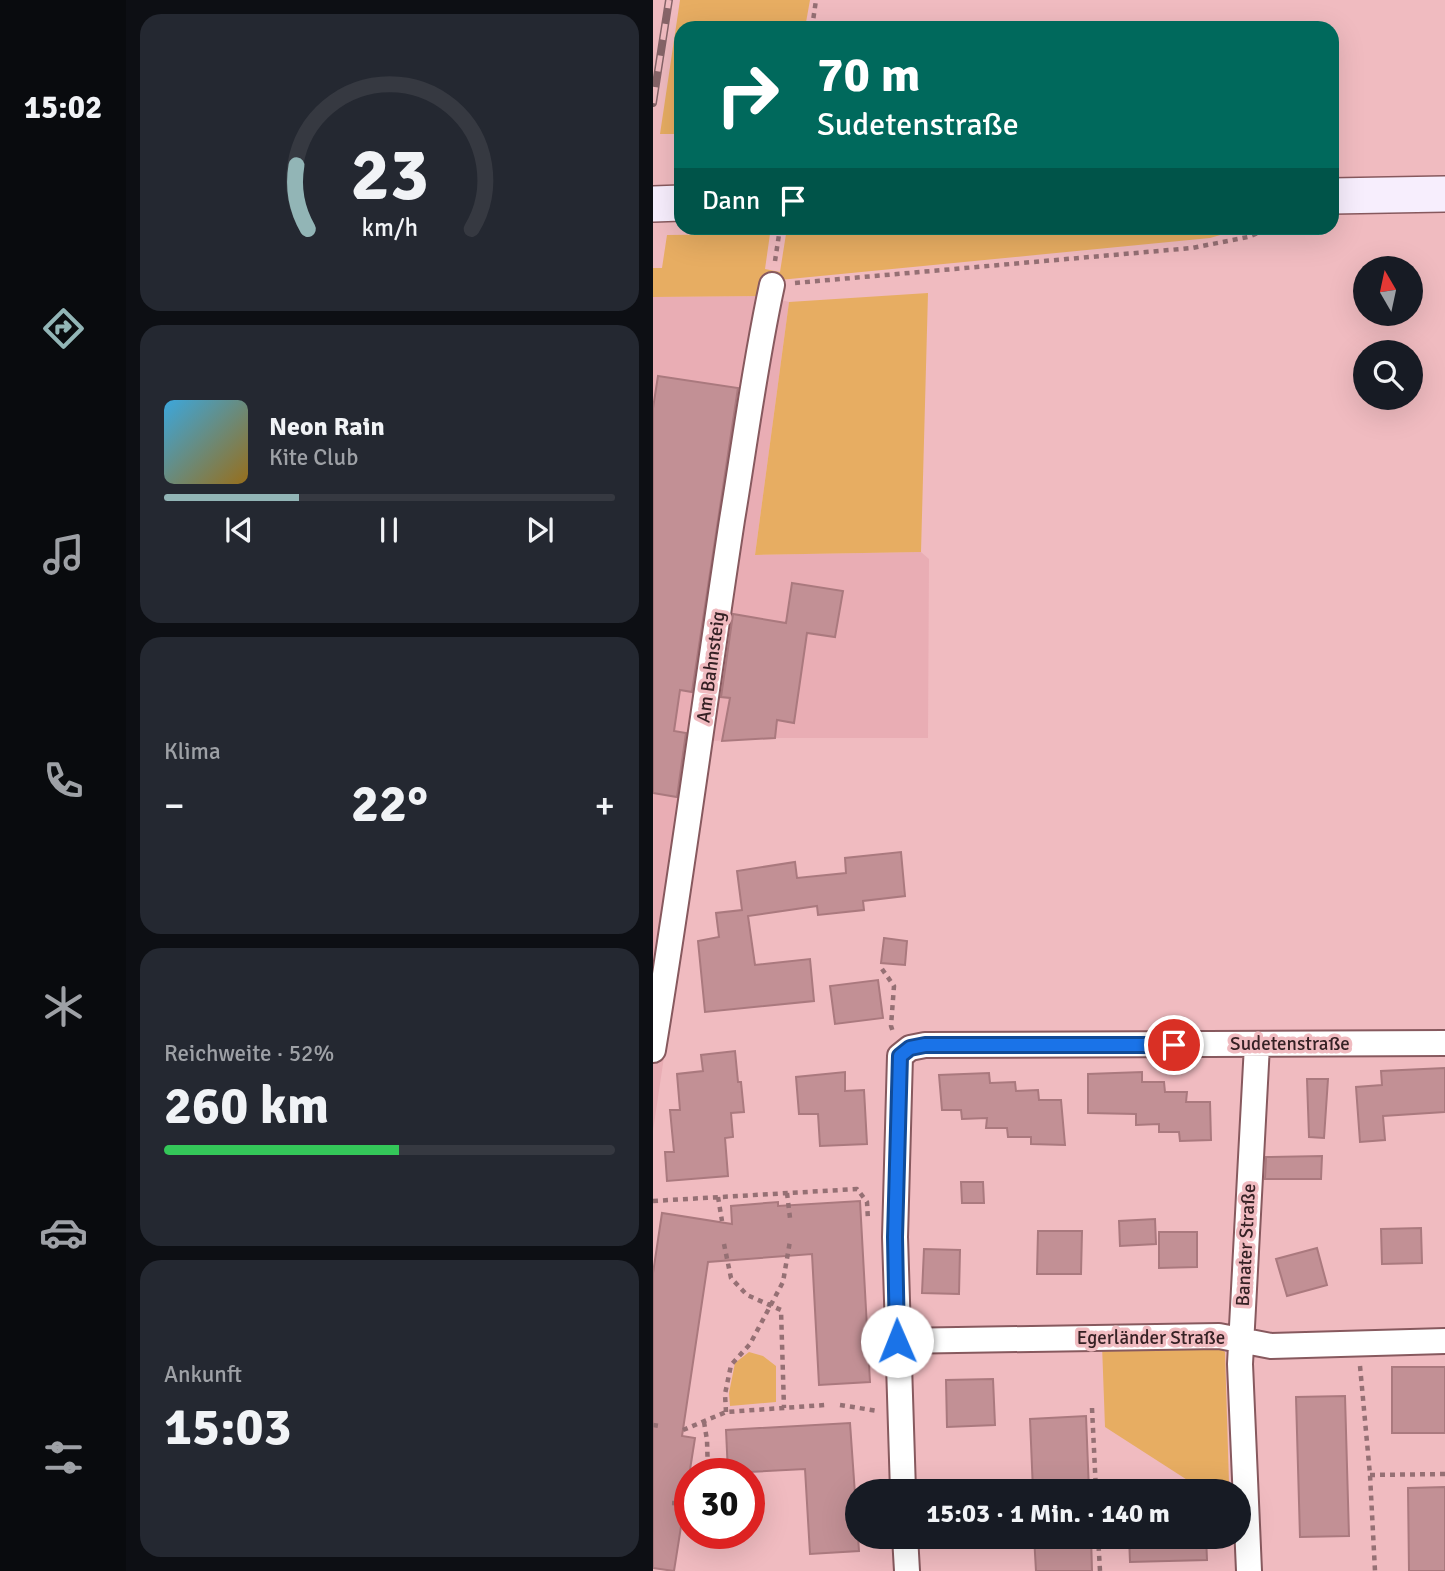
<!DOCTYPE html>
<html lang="de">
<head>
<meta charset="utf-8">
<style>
  body { margin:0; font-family:Signika,sans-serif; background:#242831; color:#f1f3f6; height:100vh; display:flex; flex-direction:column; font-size:26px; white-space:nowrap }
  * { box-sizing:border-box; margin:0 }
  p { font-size:23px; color:#9ea1a6 }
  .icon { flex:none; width:38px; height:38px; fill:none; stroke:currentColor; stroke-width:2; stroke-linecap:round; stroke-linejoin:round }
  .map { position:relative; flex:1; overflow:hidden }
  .drawer { display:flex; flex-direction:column; gap:14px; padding:14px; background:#0d0f14; width:527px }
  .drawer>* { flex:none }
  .guide { position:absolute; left:21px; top:21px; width:665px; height:214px; border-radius:21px; box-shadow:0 7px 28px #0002; background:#00695c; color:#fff; overflow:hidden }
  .needle { width:46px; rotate:351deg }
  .tools { position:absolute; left:700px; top:256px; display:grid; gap:14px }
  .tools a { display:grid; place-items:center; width:70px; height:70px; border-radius:50%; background:#171b24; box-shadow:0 7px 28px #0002; font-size:35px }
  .speed { position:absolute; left:21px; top:1458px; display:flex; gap:14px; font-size:35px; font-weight:700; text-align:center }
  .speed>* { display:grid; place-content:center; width:91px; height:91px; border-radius:50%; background:#171b24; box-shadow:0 7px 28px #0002; line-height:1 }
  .speed .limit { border:10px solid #d22; background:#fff; color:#111 }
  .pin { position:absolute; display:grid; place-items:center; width:60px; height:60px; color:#fff; margin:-30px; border:4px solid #fff; border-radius:50%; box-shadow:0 2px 7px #0007 }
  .me { position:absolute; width:77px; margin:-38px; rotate:359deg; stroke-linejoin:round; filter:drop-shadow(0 0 5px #0008) }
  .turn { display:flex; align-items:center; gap:24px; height:147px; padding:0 28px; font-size:32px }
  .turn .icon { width:91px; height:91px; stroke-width:2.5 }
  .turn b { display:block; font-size:49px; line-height:60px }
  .then { display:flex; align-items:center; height:66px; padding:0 28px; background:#0003; gap:14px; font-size:26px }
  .big { font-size:52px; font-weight:700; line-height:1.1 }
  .drawer .card { flex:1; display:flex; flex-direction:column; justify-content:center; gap:10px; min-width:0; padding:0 24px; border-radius:21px; background:#242831 }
  .drawer .dial { align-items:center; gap:0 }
  .dial svg { height:182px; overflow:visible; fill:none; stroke:#363941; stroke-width:7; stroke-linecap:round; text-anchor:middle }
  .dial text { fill:#f1f3f6; stroke:none }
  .song { display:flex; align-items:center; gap:21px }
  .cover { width:84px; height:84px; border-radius:10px; background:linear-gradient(135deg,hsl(200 70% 55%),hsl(40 70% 35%)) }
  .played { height:7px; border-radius:4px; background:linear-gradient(90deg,#92b5b6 30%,#363941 30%) }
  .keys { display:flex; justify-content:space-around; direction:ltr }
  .heat { display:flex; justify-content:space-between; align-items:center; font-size:38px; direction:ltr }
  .charge { height:10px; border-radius:5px; background:linear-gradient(90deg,#34c759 52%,#363941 0) }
  .trip { position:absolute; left:192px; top:1479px; width:406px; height:70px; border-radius:35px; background:#171b24; box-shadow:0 7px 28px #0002; font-weight:700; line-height:70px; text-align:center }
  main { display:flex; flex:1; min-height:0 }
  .tabs { display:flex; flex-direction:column; width:126px; justify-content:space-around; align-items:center; background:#090b0e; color:#9ea1a6 }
  .tabs .icon { width:49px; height:49px }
  .tabs .on { color:#92b5b6 }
  .tabs b { font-size:32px; color:#f1f3f6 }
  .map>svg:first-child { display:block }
  .built { fill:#e9adb4 }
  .green { fill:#e7ad62 }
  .building { fill:#c29095; stroke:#aa797e; stroke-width:2 }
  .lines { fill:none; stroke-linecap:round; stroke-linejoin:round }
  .street-casing { stroke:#87595e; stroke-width:28 }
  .secondary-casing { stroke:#87595e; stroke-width:38 }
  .path { stroke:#957074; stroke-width:4.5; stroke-dasharray:5 5; stroke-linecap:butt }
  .street { stroke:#fff; stroke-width:24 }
  .secondary { stroke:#f7eefd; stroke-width:35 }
  .rail-casing { stroke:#866468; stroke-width:8 }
  .rail { stroke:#f0bbc0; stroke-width:5; stroke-dasharray:16; stroke-linecap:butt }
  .route-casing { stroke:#114b97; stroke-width:18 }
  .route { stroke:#1a73e8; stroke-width:12 }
  .labels { text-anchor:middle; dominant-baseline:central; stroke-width:7; stroke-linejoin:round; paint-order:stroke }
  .street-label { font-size:19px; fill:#352124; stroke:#f0bbc0 }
</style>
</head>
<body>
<main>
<nav class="tabs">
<b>15:02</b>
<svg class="icon on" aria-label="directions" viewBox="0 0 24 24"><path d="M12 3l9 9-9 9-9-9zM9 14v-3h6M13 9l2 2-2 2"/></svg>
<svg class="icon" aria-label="music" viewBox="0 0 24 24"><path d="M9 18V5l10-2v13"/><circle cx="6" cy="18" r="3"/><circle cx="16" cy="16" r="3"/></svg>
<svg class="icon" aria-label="phone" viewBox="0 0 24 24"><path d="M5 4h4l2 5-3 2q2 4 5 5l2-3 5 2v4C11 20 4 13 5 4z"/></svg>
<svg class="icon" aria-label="climate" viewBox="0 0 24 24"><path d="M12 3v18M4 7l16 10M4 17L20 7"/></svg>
<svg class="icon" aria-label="car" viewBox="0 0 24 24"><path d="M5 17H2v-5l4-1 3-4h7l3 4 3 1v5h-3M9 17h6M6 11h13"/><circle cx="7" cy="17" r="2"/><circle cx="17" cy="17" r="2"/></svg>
<svg class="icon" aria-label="filters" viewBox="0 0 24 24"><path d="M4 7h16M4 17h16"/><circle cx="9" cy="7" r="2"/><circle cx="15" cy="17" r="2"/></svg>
</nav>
<section class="drawer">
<div class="card dial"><svg viewBox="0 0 100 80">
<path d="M14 69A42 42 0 1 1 86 69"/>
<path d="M14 69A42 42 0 0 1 9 41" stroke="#92b5b6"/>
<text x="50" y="56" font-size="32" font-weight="700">23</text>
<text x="50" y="72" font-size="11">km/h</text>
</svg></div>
<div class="card">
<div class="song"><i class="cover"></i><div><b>Neon Rain</b><p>Kite Club</p></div></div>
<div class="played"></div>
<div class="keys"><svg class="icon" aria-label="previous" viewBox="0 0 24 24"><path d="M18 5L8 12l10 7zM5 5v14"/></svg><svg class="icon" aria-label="pause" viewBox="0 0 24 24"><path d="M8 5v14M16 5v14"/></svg><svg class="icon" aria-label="next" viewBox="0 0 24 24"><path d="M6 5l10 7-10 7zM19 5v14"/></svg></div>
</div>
<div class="card"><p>Klima</p>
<div class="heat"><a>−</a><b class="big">22°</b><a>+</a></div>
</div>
<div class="card"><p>Reichweite · 52%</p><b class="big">260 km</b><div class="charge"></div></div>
<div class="card"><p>Ankunft</p><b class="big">15:03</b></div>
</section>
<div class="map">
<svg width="793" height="1571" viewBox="0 0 793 1571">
  <rect width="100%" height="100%" fill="#f0bbc0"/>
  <path class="built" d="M 112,296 L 136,302 L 102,555 L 268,552 L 276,559 L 275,738 L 122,738 L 58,741 L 0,1131 L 0,297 Z"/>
  <path class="green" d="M 27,0 L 157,0 L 152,28 L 28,28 L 28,134 L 7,134 Z
    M 588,229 L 557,238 L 116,281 L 112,296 L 0,297 L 0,268 L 9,268 L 14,235 L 117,234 L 112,269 L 127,272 L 133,234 Z
    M 275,293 L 268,552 L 102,555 L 136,302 Z
    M 563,1343 L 572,1352 L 576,1483 L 539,1483 L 452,1427 L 449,1345 Z
    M 96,1352 L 110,1356 L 123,1366 L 123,1402 L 77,1406 L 76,1393 L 82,1363 Z"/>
  <path class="building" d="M 5,376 L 85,388 L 39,692 L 27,690 L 21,731 L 33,733 L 24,797 L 0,793 L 0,408 Z
    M 139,583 L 190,591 L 182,637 L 154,633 L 141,723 L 124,720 L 122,738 L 69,741 L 77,698 L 68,697 L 80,614 L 133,623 Z
    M 248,852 L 252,896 L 210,901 L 211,910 L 165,915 L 164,906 L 95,916 L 102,965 L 157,959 L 161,1001 L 52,1012 L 45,941 L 66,937 L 63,913 L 89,910 L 84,871 L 142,862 L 144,878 L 193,873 L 192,858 Z
    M 231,938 L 254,941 L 252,965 L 228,963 Z
    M 225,980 L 230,1018 L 182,1024 L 177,986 Z
    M 82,1051 L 85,1082 L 88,1082 L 91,1112 L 78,1113 L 80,1137 L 72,1138 L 75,1176 L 14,1181 L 12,1152 L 21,1152 L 17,1110 L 27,1110 L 24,1074 L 50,1071 L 48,1055 Z
    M 792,1068 L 792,1112 L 730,1116 L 732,1140 L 707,1142 L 703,1087 L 729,1085 L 728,1071 Z
    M 192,1072 L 192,1091 L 211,1090 L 214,1144 L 167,1146 L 165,1114 L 146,1114 L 143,1077 Z
    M 489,1072 L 489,1082 L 511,1082 L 512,1092 L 534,1092 L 533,1102 L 557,1102 L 558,1140 L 527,1141 L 526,1132 L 506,1132 L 506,1124 L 483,1125 L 483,1114 L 435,1113 L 435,1074 Z
    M 336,1073 L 337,1083 L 362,1082 L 363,1091 L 385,1090 L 386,1100 L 408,1100 L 412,1145 L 378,1144 L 378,1137 L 355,1137 L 354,1128 L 333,1128 L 334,1118 L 309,1119 L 308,1110 L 289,1110 L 286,1075 Z
    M 654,1079 L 675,1079 L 671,1138 L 656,1137 Z
    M 669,1156 L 668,1179 L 612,1179 L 613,1157 Z
    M 308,1182 L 330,1182 L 331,1203 L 309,1203 Z
    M 207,1201 L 217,1382 L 166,1385 L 159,1254 L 55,1262 L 29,1436 L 42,1438 L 21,1571 L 0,1568 L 0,1273 L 9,1213 L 79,1224 L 78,1206 L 125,1202 L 125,1206 Z
    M 502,1219 L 503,1244 L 467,1246 L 466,1221 Z
    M 768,1228 L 769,1263 L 729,1264 L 728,1229 Z
    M 385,1231 L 429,1231 L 428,1274 L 384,1274 Z
    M 506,1232 L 544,1232 L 544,1267 L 506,1268 Z
    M 664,1248 L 674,1285 L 634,1296 L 623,1259 Z
    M 271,1249 L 307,1250 L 306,1294 L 269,1293 Z
    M 739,1367 L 792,1367 L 792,1433 L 739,1433 Z
    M 340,1379 L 342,1425 L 294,1427 L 293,1380 Z
    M 692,1396 L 696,1536 L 647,1537 L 643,1397 Z
    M 433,1416 L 436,1491 L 380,1491 L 377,1419 Z
    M 197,1423 L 206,1551 L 157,1554 L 152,1469 L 75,1473 L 73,1430 Z
    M 792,1487 L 792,1571 L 756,1571 L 755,1488 Z
    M 381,1536 L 438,1536 L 439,1571 L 383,1571 Z
    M 476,1536 L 553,1536 L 554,1560 L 477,1562 Z"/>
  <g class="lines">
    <g class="street-casing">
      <path id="street" d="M 0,1050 C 29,874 52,697 79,520 C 92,442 102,363 119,285
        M 244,1341 L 566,1336 L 618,1346 L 793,1341
        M 250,1491 L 242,1237 L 247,1056 L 257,1048 L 272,1045 L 793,1043
        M 252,1536 L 254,1571
        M 596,1571 L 587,1364 L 604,1045"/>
    </g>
    <g class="secondary-casing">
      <path id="secondary" d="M 679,196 L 793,194
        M 0,204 L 28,203"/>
    </g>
    <path class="path" d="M 159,28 L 163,0
      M 122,261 L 127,228
      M 142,283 L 539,248 L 595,237 L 617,228
      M 229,969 L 241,986 L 238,1026 L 240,1032
      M 134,1193 L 137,1218
      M 65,1197 L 69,1221
      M 0,1201 L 204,1189 L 214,1202 L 215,1220
      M 71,1244 L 78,1278 L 94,1295 L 128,1310 L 131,1408
      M 707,1366 L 717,1475 L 722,1571
      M 187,1405 L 225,1411
      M 439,1408 L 443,1491
      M 73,1412 L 72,1394 L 78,1365 L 97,1344 L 130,1282 L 137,1241
      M 51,1422 L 54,1440 L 55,1474
      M 0,1425 L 6,1426
      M 30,1430 L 73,1412 L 172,1405
      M 717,1475 L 793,1474
      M 19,1503 L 37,1504
      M 445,1536 L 447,1571"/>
    <use href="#street" class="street"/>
    <use href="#secondary" class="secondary"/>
    <g class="rail-casing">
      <path id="rail" d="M 0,103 L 16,0"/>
    </g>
    <use href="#rail" class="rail"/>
  </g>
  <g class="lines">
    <g class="route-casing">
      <path id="route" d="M 244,1341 L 242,1237 L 247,1056 L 257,1048 L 272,1045 L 521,1045"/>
    </g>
    <use href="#route" class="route"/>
  </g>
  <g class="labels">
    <g class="street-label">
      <text transform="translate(58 667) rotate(-82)">Am Bahnsteig</text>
      <text x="637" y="1044">Sudetenstraße</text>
      <text transform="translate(593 1245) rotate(-87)">Banater Straße</text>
      <text x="498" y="1338">Egerländer Straße</text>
    </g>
  </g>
</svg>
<div class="tools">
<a><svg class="needle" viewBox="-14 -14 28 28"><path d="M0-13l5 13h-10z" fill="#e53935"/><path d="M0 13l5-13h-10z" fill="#9ea1a6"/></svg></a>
<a><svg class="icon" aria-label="search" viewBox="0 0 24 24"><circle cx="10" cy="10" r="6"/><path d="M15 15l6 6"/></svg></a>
</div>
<div class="speed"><div class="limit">30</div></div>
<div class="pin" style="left:521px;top:1045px;background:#d93025"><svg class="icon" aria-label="arrive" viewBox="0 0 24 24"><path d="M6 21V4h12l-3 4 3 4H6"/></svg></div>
<svg class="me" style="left:244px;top:1341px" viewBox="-20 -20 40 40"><circle r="19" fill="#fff"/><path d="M0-13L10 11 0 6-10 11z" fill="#1a73e8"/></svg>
<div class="trip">15:03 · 1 Min. · 140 m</div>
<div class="guide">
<div class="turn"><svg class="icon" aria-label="right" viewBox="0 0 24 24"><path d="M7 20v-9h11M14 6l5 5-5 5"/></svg><div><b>70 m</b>Sudetenstraße</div></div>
<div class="then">Dann<svg class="icon" aria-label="arrive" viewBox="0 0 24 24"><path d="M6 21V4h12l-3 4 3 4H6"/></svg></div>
</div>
</div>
</main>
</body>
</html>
